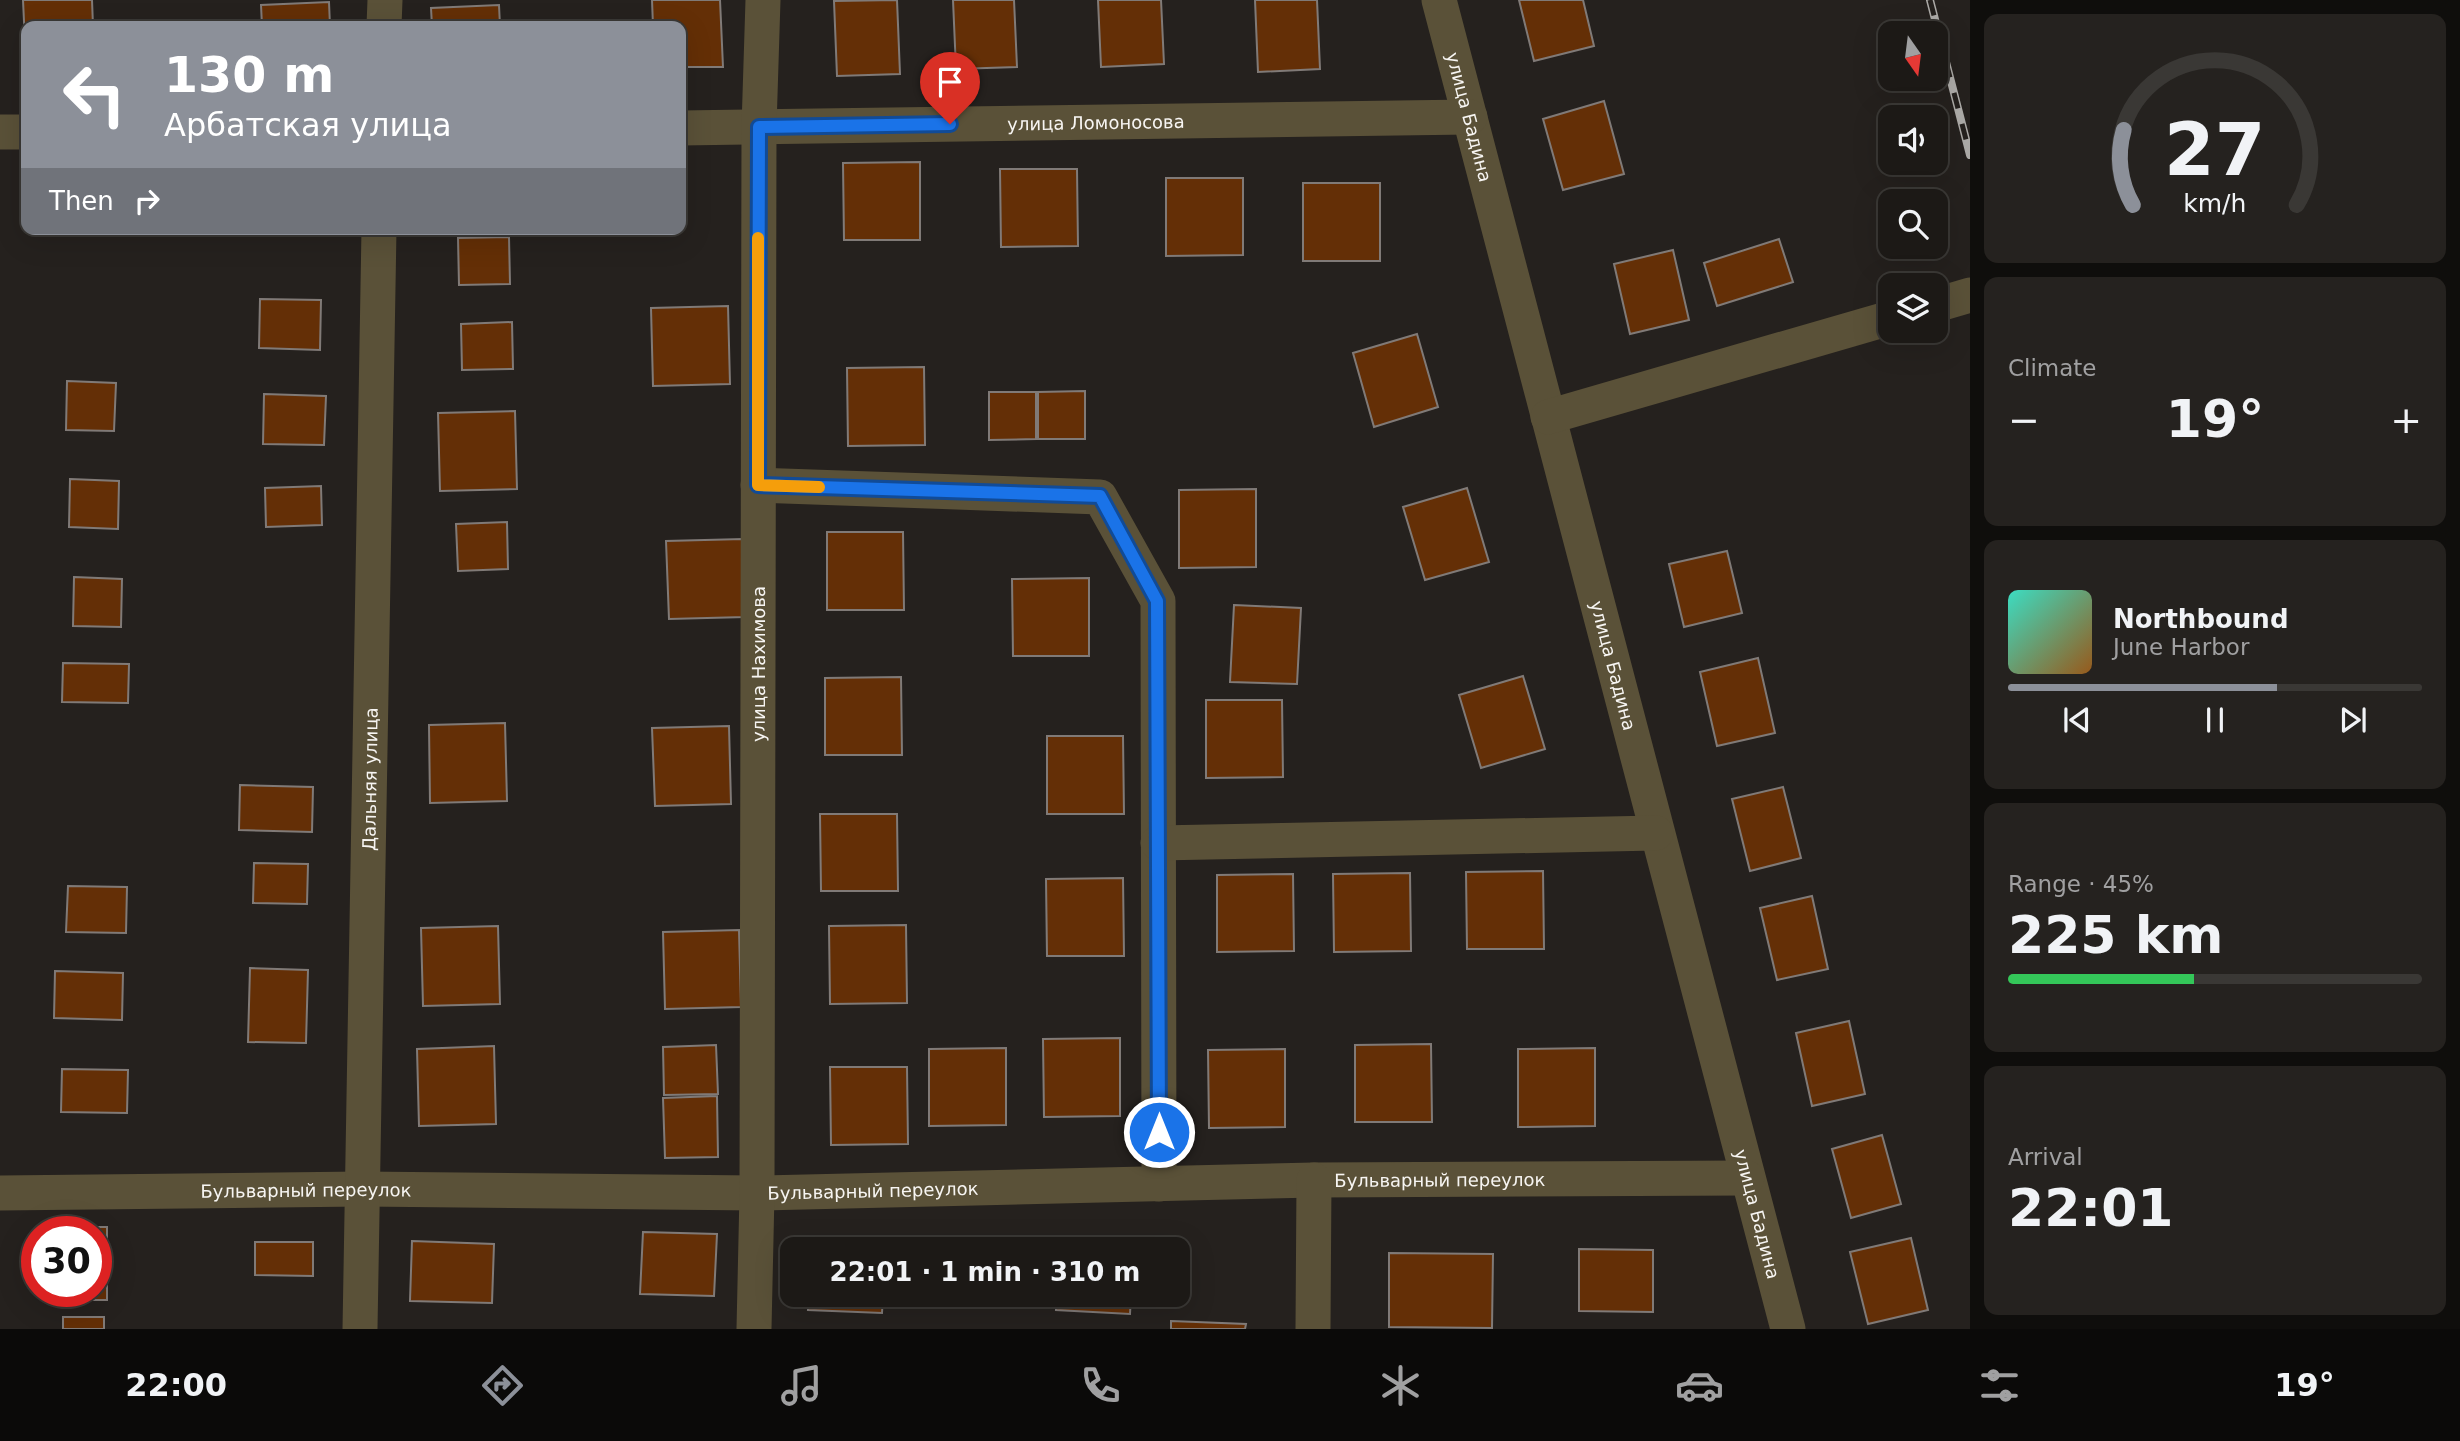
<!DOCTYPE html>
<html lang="en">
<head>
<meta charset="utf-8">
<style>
  body { margin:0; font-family:"DejaVu Sans",sans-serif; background:#25221f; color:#f1f3f6; height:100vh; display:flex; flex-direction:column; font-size:26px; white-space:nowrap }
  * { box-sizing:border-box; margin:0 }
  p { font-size:23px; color:#a0a0a1 }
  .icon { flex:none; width:38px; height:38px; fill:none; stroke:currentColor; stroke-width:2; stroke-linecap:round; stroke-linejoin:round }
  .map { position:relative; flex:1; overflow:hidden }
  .panel { display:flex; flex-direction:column; gap:14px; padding:14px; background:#0f0e0c; width:490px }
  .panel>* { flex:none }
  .hud { position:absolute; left:21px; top:21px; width:665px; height:214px; border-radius:14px; box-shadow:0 7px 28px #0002,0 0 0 2px #3a3835; background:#8c9099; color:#fff; overflow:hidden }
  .needle { width:46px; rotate:166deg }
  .tools { position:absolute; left:1878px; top:21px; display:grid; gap:14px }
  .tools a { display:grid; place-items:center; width:70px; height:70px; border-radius:14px; background:#1c1916; box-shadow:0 7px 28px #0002,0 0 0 2px #3a3835; font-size:35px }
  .speed { position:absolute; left:21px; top:1216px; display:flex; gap:14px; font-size:35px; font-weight:700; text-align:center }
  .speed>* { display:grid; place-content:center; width:91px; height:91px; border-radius:50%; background:#1c1916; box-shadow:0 7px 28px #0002,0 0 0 2px #3a3835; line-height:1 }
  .speed .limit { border:10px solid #d22; background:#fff; color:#111 }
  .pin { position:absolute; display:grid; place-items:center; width:60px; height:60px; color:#fff; margin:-72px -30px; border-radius:50% 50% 50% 0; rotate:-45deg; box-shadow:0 0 7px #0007 }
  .pin .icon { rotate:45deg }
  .me { position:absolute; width:77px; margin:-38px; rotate:0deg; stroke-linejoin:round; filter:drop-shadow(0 0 5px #0008) }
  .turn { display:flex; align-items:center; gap:24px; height:147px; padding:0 28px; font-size:32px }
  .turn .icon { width:91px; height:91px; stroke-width:2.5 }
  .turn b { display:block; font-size:49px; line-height:60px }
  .then { display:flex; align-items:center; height:66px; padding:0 28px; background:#0003; gap:14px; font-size:26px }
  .big { font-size:52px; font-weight:700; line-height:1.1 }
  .panel .card { flex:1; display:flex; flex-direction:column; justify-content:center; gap:10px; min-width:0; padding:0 24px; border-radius:14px; background:#25221f }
  .panel .dial { align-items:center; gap:0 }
  .dial svg { height:182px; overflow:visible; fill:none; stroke:#3a3835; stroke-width:7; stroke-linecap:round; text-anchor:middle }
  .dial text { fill:#f1f3f6; stroke:none }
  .song { display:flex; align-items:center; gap:21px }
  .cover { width:84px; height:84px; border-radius:10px; background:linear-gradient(135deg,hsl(170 70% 55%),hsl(30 70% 35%)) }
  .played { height:7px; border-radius:4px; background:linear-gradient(90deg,#8c9099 65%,#3a3835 65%) }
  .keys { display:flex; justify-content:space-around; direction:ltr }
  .heat { display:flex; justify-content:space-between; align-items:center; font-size:38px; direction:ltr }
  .charge { height:10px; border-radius:5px; background:linear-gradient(90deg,#34c759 45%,#3a3835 0) }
  .trip { position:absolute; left:780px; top:1237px; width:410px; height:70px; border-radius:14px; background:#1c1916; box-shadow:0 7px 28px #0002,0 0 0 2px #3a3835; font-weight:700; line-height:70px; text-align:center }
  .menu { display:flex; height:112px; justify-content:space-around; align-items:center; background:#0b0a09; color:#a0a0a1 }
  .menu .icon { width:49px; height:49px }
  .menu .active { color:#8c9099 }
  .menu b { font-size:32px; color:#f1f3f6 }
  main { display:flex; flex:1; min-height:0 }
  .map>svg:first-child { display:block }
  .building { fill:#642f06; stroke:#807a77; stroke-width:2 }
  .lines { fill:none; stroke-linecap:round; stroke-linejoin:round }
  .minor { stroke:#5a5138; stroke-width:35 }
  .rail-casing { stroke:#acaaa7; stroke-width:8 }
  .rail { stroke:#25211e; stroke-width:5; stroke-dasharray:16; stroke-linecap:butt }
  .route-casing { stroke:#114b97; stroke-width:18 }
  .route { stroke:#1a73e8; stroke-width:12 }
  .slow { stroke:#f59e0b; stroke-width:12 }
  .labels { text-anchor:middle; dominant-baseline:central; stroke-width:7; stroke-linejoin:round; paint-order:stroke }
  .street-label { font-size:18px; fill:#f7f5f2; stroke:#25211e }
</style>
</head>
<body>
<main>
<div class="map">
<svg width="1970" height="1329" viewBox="0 0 1970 1329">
  <rect width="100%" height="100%" fill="#25211e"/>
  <path class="building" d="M 23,0 L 92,0 L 93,26 L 26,26 L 26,64 Z
    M 652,0 L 720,0 L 723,67 L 681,67 L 681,26 L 653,26 Z
    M 897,0 L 900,74 L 837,76 L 834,1 Z
    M 953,0 L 1014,0 L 1017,67 L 956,69 Z
    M 1098,0 L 1161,0 L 1164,64 L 1101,67 Z
    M 1255,0 L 1317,0 L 1320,69 L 1258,72 Z
    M 1519,0 L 1583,0 L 1594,46 L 1534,61 Z
    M 329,2 L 330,26 L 262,26 L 261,5 Z
    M 499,5 L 500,26 L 432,26 L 431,8 Z
    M 1604,101 L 1624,174 L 1563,190 L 1543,119 Z
    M 920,162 L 920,240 L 844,240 L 843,163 Z
    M 1000,169 L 1077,169 L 1078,246 L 1001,247 Z
    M 1166,178 L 1243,178 L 1243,255 L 1166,256 Z
    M 1303,183 L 1380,183 L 1380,261 L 1303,261 Z
    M 263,229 L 318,229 L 318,236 L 263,235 Z
    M 509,237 L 510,284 L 459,285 L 458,238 Z
    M 1779,239 L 1793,282 L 1717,306 L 1704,263 Z
    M 1673,250 L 1689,320 L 1630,334 L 1614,264 Z
    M 260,299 L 321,300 L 320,350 L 259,348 Z
    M 728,306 L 730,384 L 653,386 L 651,308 Z
    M 512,322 L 513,369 L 462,370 L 461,324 Z
    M 1417,334 L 1438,407 L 1374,427 L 1353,353 Z
    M 924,367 L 925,445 L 848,446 L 847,368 Z
    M 67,381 L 116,383 L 114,431 L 66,430 Z
    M 1085,391 L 1085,439 L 1038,439 L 1038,392 Z
    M 989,392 L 1036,392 L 1036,439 L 989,440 Z
    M 264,394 L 326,396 L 324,445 L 263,444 Z
    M 515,411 L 517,489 L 440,491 L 438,413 Z
    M 70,479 L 119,481 L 118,529 L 69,527 Z
    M 321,486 L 322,525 L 266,527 L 265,488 Z
    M 1467,488 L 1489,562 L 1425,580 L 1403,507 Z
    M 1256,489 L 1256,567 L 1179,568 L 1179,490 Z
    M 507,522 L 508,569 L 458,571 L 456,524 Z
    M 827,532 L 903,532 L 904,610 L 827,610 Z
    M 743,539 L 745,617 L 669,619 L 666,541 Z
    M 1727,551 L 1742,613 L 1684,627 L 1669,564 Z
    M 74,577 L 122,579 L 121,627 L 73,626 Z
    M 1089,578 L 1089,656 L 1013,656 L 1012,579 Z
    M 1234,605 L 1301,608 L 1297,684 L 1230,682 Z
    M 1758,658 L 1775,733 L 1717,746 L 1700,672 Z
    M 63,663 L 129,664 L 128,703 L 62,702 Z
    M 1523,676 L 1545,749 L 1481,768 L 1459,695 Z
    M 901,677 L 902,755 L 825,755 L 825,678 Z
    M 1206,700 L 1282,700 L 1283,777 L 1206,778 Z
    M 505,723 L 507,801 L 430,803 L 429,725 Z
    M 729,726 L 731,804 L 655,806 L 652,728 Z
    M 1047,736 L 1123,736 L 1124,814 L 1047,814 Z
    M 240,785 L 313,787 L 312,832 L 239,830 Z
    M 1783,787 L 1801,858 L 1750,871 L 1732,799 Z
    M 820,814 L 897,814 L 898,891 L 821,891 Z
    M 254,863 L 308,864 L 307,904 L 253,903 Z
    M 1543,871 L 1544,949 L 1467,949 L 1466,872 Z
    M 1410,873 L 1411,951 L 1334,952 L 1333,874 Z
    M 1293,874 L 1294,951 L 1217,952 L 1217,875 Z
    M 1123,878 L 1124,956 L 1047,956 L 1046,879 Z
    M 68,886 L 127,887 L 126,933 L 66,932 Z
    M 1812,896 L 1828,969 L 1777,980 L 1760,908 Z
    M 906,925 L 907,1003 L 830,1004 L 829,926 Z
    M 498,926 L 500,1004 L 423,1006 L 421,928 Z
    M 739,930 L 741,1007 L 665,1009 L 663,932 Z
    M 250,968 L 308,970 L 306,1043 L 248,1042 Z
    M 55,971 L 123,973 L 122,1020 L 54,1018 Z
    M 1849,1021 L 1865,1094 L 1812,1106 L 1796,1033 Z
    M 1120,1038 L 1120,1116 L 1044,1117 L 1043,1039 Z
    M 1431,1044 L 1432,1122 L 1355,1122 L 1355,1045 Z
    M 716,1045 L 718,1094 L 664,1095 L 663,1047 Z
    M 494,1046 L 496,1124 L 419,1126 L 417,1049 Z
    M 1006,1048 L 1006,1125 L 929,1126 L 929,1049 Z
    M 1595,1048 L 1595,1126 L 1518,1127 L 1518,1049 Z
    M 1285,1049 L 1285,1127 L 1209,1128 L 1208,1050 Z
    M 830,1067 L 907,1067 L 908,1144 L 831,1145 Z
    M 62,1069 L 128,1070 L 127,1113 L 61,1112 Z
    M 717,1096 L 718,1157 L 665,1158 L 663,1098 Z
    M 1882,1135 L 1901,1204 L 1851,1218 L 1832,1149 Z
    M 70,1227 L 107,1227 L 107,1300 L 69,1300 L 69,1292 L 96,1292 L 96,1232 L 70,1232 Z
    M 643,1232 L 717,1234 L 714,1296 L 640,1294 Z
    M 1911,1238 L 1928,1310 L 1868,1324 L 1850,1252 Z
    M 412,1241 L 494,1244 L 492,1303 L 410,1301 Z
    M 255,1242 L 313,1242 L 313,1276 L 255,1275 Z
    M 921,1247 L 1000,1248 L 1000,1250 L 921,1250 Z
    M 1579,1249 L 1653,1250 L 1653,1312 L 1579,1311 Z
    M 1389,1253 L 1493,1254 L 1492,1328 L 1389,1327 Z
    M 809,1295 L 883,1295 L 882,1313 L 808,1310 Z
    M 920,1295 L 999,1295 L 999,1305 L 920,1304 Z
    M 1057,1295 L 1131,1295 L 1130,1314 L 1056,1310 Z
    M 63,1317 L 104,1317 L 104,1329 L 63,1329 Z
    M 1171,1321 L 1246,1324 L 1245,1329 L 1171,1329 Z"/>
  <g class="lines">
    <g class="minor">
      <path id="s1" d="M 1439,0 L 1788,1329"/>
      <path d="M 384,26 L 385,0"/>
      <path id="s2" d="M 681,128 L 1470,117"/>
      <path d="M 0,132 L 26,132"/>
      <path d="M 1936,305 L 1970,295"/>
      <path d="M 1548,417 L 1890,318"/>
      <path d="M 758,485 L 1100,497 L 1158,601 L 1159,1184"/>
      <path d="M 1158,843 L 1656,833"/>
      <path id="s3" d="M 0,1193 L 362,1189 L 757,1193 L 1314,1180 L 1747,1178"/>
      <path id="s4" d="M 360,1329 L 379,229"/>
      <path id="s5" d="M 754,1329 L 757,1193 L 759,127 L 763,0"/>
      <path d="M 1313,1329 L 1314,1180"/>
    </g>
    <g class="rail-casing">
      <path id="rail" d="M 1930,0 L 1970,155"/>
    </g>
    <use href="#rail" class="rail"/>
  </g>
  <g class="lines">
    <g class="route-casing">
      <path id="route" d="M 950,124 L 759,127 L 758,485 L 1100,496 L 1157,601 L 1159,1132"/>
    </g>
    <use href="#route" class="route"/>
    <path class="slow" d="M 758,238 L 758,485 L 819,487"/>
  </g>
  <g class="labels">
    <g class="street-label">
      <text stroke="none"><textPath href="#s1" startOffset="121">улица Бадина</textPath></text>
      <text stroke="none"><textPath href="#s2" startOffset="415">улица Ломоносова</textPath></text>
      <text stroke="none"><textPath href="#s5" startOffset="665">улица Нахимова</textPath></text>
      <text stroke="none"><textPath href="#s1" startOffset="688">улица Бадина</textPath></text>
      <text stroke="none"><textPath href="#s4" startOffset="550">Дальняя улица</textPath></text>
      <text stroke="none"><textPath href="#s3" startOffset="1440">Бульварный переулок</textPath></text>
      <text stroke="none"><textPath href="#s3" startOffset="306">Бульварный переулок</textPath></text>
      <text stroke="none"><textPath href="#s3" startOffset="873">Бульварный переулок</textPath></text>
      <text stroke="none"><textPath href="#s1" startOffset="1255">улица Бадина</textPath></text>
    </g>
  </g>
</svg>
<div class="tools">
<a><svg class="needle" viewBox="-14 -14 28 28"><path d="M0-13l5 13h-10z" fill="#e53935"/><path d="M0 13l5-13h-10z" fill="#a0a0a1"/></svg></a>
<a><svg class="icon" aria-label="sound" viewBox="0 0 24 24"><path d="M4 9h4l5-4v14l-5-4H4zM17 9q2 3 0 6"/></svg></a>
<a><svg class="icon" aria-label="search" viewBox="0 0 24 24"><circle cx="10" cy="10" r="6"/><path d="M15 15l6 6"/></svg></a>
<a><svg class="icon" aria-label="layers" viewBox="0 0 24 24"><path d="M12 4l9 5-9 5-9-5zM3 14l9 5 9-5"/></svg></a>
</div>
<div class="speed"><div class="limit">30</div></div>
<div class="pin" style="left:950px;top:124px;background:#d93025"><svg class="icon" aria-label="arrive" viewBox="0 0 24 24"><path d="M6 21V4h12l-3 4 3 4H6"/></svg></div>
<svg class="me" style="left:1159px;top:1132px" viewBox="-20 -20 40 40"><circle r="17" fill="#1a73e8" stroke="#fff" stroke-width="3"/><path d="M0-11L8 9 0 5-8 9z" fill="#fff"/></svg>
<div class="trip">22:01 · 1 min · 310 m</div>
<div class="hud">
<div class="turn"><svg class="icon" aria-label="left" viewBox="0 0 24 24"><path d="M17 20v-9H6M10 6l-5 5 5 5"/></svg><div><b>130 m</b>Арбатская улица</div></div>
<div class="then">Then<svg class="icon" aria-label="right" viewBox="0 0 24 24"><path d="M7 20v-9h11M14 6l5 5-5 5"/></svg></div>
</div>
</div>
<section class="panel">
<div class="card dial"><svg viewBox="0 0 100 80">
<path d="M14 69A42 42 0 1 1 86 69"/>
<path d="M14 69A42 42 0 0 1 10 36" stroke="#8c9099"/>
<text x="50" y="56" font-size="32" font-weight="700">27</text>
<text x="50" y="72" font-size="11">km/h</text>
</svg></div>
<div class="card"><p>Climate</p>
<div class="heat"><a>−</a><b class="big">19°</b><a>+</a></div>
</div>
<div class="card">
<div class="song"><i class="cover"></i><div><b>Northbound</b><p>June Harbor</p></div></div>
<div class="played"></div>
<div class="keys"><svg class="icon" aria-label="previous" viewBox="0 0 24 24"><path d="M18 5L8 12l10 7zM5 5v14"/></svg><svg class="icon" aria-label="pause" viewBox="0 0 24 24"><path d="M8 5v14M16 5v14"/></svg><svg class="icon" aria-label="next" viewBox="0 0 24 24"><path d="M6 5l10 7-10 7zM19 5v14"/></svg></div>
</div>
<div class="card"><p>Range · 45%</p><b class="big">225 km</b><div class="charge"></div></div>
<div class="card"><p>Arrival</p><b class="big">22:01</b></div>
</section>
</main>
<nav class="menu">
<b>22:00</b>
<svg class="icon active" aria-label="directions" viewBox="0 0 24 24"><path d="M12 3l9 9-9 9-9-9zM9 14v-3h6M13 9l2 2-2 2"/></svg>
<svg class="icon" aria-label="music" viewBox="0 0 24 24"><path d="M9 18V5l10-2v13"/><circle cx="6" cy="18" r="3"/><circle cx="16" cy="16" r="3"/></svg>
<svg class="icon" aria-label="phone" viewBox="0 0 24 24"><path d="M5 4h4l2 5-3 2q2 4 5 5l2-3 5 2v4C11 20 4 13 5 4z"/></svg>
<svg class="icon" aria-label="climate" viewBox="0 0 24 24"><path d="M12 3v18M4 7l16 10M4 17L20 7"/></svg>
<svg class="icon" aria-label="car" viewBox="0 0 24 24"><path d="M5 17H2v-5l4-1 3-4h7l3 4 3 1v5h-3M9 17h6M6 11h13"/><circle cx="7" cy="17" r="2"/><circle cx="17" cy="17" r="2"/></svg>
<svg class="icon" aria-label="filters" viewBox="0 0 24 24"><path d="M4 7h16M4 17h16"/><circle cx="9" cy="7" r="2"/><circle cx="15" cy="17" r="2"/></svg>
<b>19°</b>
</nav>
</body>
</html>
